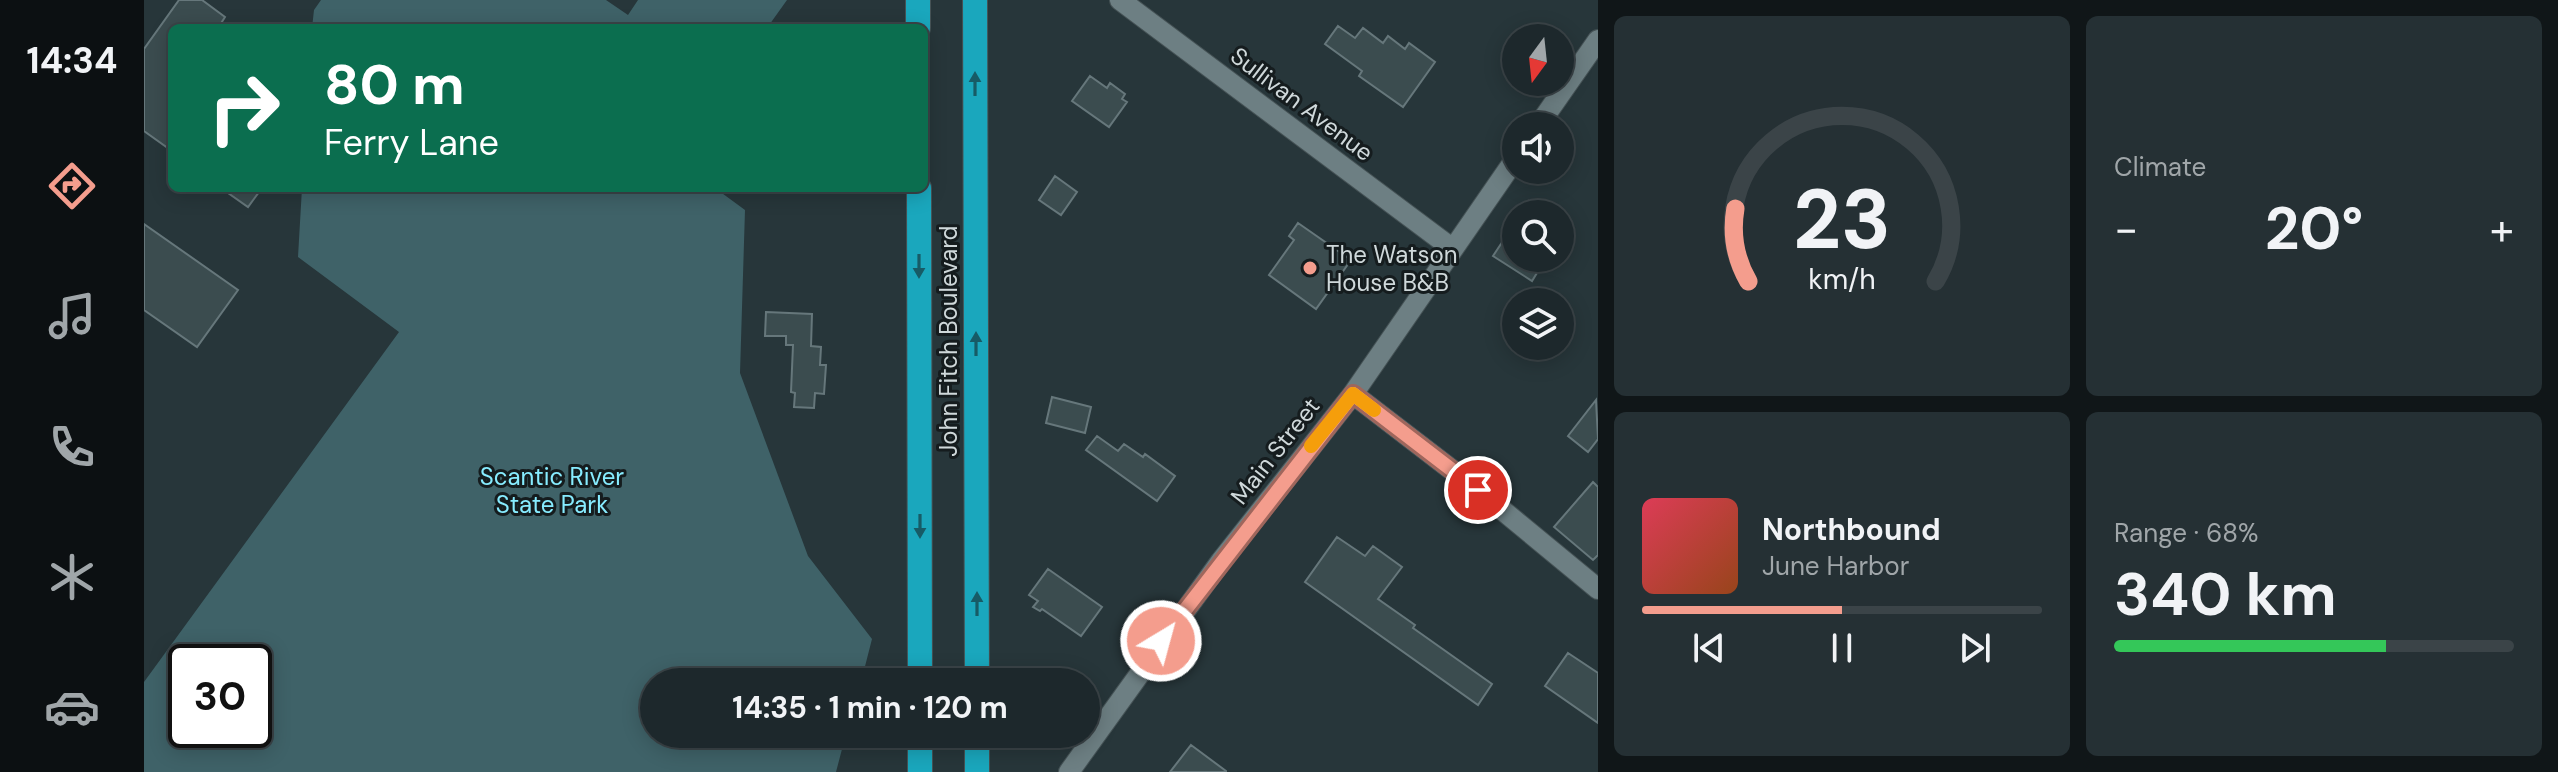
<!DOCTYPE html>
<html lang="en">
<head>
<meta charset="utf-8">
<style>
  body { margin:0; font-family:"DM Sans",sans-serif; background:#253034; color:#f1f3f6; height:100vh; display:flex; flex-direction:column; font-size:30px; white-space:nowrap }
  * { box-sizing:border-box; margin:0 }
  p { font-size:26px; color:#a0a6a9 }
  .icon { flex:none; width:44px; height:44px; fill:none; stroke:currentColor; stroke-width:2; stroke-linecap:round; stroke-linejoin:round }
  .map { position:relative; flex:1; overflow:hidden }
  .drawer { display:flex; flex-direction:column; gap:16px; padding:16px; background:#101618; width:960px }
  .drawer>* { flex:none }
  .hud { position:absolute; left:24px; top:24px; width:760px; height:168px; border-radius:12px; box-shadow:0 4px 20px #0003,0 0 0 2px #3b4448; background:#0b6e4f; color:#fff; overflow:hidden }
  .needle { width:52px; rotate:195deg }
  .fabs { position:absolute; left:1358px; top:24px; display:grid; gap:16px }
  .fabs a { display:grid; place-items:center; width:72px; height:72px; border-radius:50%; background:#1d282c; box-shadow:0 4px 20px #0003,0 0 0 2px #3b4448; font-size:40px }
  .speed { position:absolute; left:24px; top:644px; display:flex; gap:16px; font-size:40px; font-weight:700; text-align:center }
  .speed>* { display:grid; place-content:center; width:104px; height:104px; border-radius:50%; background:#1d282c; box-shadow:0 4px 20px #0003,0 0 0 2px #3b4448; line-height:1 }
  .speed .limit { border:4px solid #111; border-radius:12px; background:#fff; color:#111 }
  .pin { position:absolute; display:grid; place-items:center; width:68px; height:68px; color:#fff; margin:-34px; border:4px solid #fff; border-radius:50%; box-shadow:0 2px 8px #0007 }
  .me { position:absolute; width:88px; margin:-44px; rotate:37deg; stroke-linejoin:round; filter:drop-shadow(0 0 6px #0008) }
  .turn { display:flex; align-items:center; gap:28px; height:168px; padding:0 24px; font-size:36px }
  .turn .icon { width:104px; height:104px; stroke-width:2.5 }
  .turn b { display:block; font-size:56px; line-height:68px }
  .big { font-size:60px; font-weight:700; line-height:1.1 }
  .drawer .tile { flex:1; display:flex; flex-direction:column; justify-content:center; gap:12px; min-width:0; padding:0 28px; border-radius:12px; background:#253034 }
  .drawer .dial { align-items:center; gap:0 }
  .dial svg { height:208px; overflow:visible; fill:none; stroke:#3b4448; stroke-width:7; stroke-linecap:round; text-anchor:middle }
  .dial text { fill:#f1f3f6; stroke:none }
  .song { display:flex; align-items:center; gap:24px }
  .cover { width:96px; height:96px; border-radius:12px; background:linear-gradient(135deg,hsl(350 70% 55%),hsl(20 70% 35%)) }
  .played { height:8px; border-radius:4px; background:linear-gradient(90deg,#f49d8d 50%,#3b4448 50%) }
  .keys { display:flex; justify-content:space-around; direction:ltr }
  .heat { display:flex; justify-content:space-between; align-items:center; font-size:44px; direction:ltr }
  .charge { height:12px; border-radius:6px; background:linear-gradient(90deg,#34c759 68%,#3b4448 0) }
  .drawer .tiles { flex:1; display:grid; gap:16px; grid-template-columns:repeat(2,1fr) }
  .trip { position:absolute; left:496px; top:668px; width:460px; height:80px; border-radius:40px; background:#1d282c; box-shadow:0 4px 20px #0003,0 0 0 2px #3b4448; font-weight:700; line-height:80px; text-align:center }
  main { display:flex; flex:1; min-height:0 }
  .tabs { display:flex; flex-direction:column; width:144px; justify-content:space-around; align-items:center; background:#0c1012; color:#a0a6a9 }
  .tabs .icon { width:56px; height:56px }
  .tabs .current { color:#f49d8d }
  .tabs b { font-size:36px; color:#f1f3f6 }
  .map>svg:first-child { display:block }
  .green { fill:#3f6268; fill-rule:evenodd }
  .building { fill:#3b4c4f; stroke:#66777b; stroke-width:2 }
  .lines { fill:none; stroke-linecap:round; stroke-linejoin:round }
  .minor-casing { stroke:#455255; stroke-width:22 }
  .highway-casing { stroke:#455255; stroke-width:26 }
  .minor { stroke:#6d7f83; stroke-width:20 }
  .highway { stroke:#1aa7bd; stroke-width:24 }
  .oneway { fill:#175b66 }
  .route-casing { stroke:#9f665c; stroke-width:20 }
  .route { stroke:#f49d8d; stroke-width:14 }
  .slow { stroke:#f59e0b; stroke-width:14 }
  .poi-dot { fill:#f49d8d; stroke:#151c1e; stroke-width:3 }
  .labels { text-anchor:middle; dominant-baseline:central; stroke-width:6; stroke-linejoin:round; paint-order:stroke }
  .street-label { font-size:24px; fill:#cfd8da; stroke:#151c1e }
  .poi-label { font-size:24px; fill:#cfd8da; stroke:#151c1e; text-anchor:start }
  .park-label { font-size:24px; fill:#87ecff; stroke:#151c1e }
</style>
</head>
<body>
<main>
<nav class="tabs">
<b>14:34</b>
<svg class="icon current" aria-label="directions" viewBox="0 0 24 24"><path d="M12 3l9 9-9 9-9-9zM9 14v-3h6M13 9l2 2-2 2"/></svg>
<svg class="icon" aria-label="music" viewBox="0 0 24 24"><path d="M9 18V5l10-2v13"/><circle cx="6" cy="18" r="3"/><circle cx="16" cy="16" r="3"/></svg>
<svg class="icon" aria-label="phone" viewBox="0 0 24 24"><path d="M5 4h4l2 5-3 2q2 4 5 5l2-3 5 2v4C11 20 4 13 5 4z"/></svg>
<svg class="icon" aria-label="climate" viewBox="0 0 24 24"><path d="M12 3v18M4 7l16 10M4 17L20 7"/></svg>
<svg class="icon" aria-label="car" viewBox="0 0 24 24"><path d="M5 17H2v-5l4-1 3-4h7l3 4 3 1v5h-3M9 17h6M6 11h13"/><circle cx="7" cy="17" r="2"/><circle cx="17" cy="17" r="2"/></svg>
</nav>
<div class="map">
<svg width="1454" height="772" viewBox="0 0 1454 772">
  <rect width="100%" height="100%" fill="#27363a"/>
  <path class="green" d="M 177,0 L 462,0 L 484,15 L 494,0 L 643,0 L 623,28 L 168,28 L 170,10 Z
    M 158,188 L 571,188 L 601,210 L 596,373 L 664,556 L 728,639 L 717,682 L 510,682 L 510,734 L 702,734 L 692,772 L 0,772 L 0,682 L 255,332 L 154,257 ZM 42,662 L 110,662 L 110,730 L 42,730 Z"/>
  <path class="building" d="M 35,0 L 58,0 L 81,17 L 74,28 L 28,28 L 28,151 L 0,131 L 0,49 Z
    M 1194,26 L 1211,38 L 1219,28 L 1239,43 L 1244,36 L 1261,49 L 1265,43 L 1291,62 L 1259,107 L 1215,76 L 1218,71 L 1181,44 Z
    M 946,76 L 963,88 L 966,83 L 981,94 L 978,99 L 983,102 L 965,127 L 928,101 Z
    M 911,176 L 933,192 L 917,215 L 895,200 Z
    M 77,188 L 118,188 L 104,207 Z
    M 1385,201 L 1406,214 L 1377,214 Z
    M 1372,221 L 1372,258 L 1391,258 L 1399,263 L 1388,281 L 1349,256 Z
    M 1154,223 L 1207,260 L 1172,309 L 1125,275 L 1150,240 L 1145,236 Z
    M 0,224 L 94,290 L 53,347 L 0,310 Z
    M 1416,237 L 1426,245 L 1419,257 L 1416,255 Z
    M 622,312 L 668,314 L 667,346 L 677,347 L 676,365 L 682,365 L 680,394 L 671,393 L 670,408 L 650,407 L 651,393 L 647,392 L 649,345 L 642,345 L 642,336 L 621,336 Z
    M 908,397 L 947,407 L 941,433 L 902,423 Z
    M 1452,400 L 1454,439 L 1444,452 L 1424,436 Z
    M 953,436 L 974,451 L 980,444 L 999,457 L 1001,454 L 1031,476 L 1013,501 L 942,450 Z
    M 1449,482 L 1454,487 L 1454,555 L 1449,560 L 1410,527 Z
    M 1193,537 L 1221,556 L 1229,546 L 1258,567 L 1234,599 L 1271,625 L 1269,628 L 1348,684 L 1334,705 L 1161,582 Z
    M 904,569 L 958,607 L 937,636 L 898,609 L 896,611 L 889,607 L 894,601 L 885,595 Z
    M 1424,653 L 1454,673 L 1454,723 L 1401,686 Z
    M 1047,745 L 1082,771 L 1082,772 L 1026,772 Z"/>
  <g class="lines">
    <g class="minor-casing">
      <path id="minor" d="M 976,0 L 1309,249
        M 1394,126 L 1454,40
        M 1209,394 L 1334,490 L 1454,589
        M 925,772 L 1077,561 L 1209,394 L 1372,158"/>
    </g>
    <g class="highway-casing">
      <path id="highway" d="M 774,0 L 774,28
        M 831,0 L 833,682
        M 775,188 L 776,682
        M 776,734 L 776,772
        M 833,734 L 833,772"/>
    </g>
    <use href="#minor" class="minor"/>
    <use href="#highway" class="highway"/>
  </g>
  <defs><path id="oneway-solid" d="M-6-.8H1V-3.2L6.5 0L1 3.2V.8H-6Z" transform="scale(2)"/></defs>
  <g class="oneway">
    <use href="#oneway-solid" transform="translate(831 84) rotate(-90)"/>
    <use href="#oneway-solid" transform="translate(775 266) rotate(90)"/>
    <use href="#oneway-solid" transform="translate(832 344) rotate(-90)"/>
    <use href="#oneway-solid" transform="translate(776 526) rotate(90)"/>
    <use href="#oneway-solid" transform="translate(833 604) rotate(-90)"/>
  </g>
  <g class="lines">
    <g class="route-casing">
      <path id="route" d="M 1017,641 L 1209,394 L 1334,490"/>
    </g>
    <use href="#route" class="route"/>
    <path class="slow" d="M 1167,446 L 1209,394 L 1230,410"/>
  </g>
  <circle class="poi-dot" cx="1166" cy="268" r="8"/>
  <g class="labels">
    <g class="street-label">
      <text transform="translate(1158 104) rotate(37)">Sullivan Avenue</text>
      <text transform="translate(804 341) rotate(-90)">John Fitch Boulevard</text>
      <text transform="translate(1131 451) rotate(-52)">Main Street</text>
    </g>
    <g class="poi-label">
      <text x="1182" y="254">The Watson<tspan x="1182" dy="28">House B&amp;B</tspan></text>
    </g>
    <g class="park-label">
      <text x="408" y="476">Scantic River<tspan x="408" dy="28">State Park</tspan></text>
    </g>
  </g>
</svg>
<div class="fabs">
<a><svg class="needle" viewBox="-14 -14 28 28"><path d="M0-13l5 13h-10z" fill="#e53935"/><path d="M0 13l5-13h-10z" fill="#a0a6a9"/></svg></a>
<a><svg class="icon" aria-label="sound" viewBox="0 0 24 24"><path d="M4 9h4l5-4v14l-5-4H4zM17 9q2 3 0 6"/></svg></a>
<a><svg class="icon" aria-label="search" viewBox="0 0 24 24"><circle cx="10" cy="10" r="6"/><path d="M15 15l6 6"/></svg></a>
<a><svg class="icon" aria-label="layers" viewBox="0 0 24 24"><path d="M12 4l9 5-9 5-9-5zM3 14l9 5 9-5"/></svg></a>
</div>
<div class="speed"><div class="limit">30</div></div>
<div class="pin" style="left:1334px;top:490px;background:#d93025"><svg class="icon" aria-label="arrive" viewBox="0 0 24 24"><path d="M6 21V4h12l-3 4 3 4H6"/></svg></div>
<svg class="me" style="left:1017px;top:641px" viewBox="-20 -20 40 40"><circle r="17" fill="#f49d8d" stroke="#fff" stroke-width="3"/><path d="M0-11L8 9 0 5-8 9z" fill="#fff"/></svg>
<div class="trip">14:35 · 1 min · 120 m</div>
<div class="hud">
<div class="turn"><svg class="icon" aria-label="right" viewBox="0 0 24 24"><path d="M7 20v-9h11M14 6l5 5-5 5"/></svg><div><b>80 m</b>Ferry Lane</div></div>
</div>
</div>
<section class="drawer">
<div class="tiles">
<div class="tile dial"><svg viewBox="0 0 100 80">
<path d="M14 69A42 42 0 1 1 86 69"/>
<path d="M14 69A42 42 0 0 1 9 41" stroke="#f49d8d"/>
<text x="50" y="56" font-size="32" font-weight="700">23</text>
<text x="50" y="72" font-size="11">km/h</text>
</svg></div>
<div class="tile"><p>Climate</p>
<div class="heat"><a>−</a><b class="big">20°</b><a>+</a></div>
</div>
<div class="tile">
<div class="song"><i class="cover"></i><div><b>Northbound</b><p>June Harbor</p></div></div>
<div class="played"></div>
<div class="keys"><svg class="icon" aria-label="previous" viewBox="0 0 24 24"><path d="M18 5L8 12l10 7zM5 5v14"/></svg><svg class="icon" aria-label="pause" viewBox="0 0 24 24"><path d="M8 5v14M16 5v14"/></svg><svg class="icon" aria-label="next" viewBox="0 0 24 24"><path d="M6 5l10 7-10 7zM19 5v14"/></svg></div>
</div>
<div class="tile"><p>Range · 68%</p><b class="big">340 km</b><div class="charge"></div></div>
</div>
</section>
</main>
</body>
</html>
